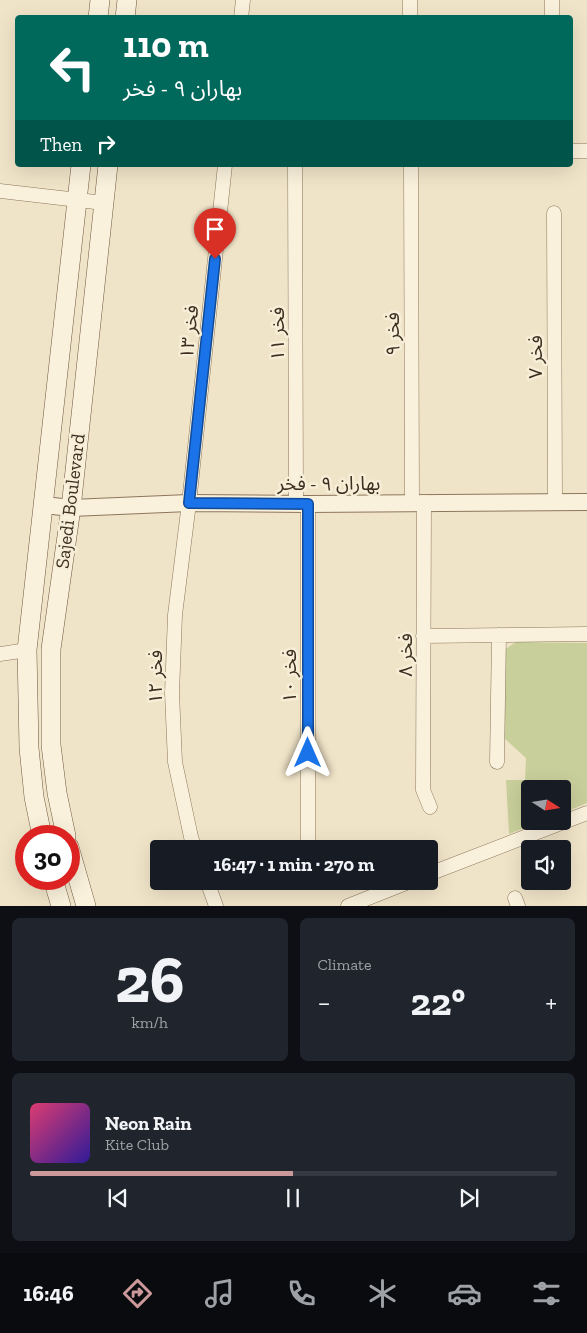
<!DOCTYPE html>
<html lang="en">
<head>
<meta charset="utf-8">
<style>
  body { margin:0; font-family:"Zilla Slab","Noto Sans Arabic",serif; background:#20242c; color:#f1f3f6; height:100vh; display:flex; flex-direction:column; font-size:19px; white-space:nowrap }
  * { box-sizing:border-box; margin:0 }
  p { font-size:16px; color:#9ea1a6 }
  .icon { flex:none; width:28px; height:28px; fill:none; stroke:currentColor; stroke-width:2; stroke-linecap:round; stroke-linejoin:round }
  .map { position:relative; height:906px; overflow:hidden }
  .drawer { display:flex; flex-direction:column; gap:12px; padding:12px; background:#0d0f14; flex:1 }
  .drawer>* { flex:none }
  .banner { position:absolute; left:15px; top:15px; width:558px; height:152px; border-radius:5px; box-shadow:0 5px 20px #0002; background:#00695c; color:#fff; overflow:hidden }
  .needle { width:32px; rotate:102deg }
  .fabs { position:absolute; left:521px; top:780px; display:grid; gap:10px }
  .fabs a { display:grid; place-items:center; width:50px; height:50px; border-radius:5px; background:#171b24; box-shadow:0 5px 20px #0002; font-size:25px }
  .speed { position:absolute; left:15px; top:825px; display:flex; gap:10px; font-size:25px; font-weight:700; text-align:center }
  .speed>* { display:grid; place-content:center; width:65px; height:65px; border-radius:50%; background:#171b24; box-shadow:0 5px 20px #0002; line-height:1 }
  .speed .limit { border:8px solid #d22; background:#fff; color:#111 }
  .pin { position:absolute; display:grid; place-items:center; width:42px; height:42px; color:#fff; margin:-51px -21px; border-radius:50% 50% 50% 0; rotate:-45deg; box-shadow:0 0 5px #0007 }
  .pin .icon { rotate:45deg }
  .me { position:absolute; width:55px; margin:-28px; rotate:0deg; stroke-linejoin:round; filter:drop-shadow(0 0 4px #0008) }
  .turn { display:flex; align-items:center; gap:18px; height:105px; padding:0 25px; font-size:22px }
  .turn .icon { width:65px; height:65px; stroke-width:2.5 }
  .turn b { display:block; font-size:35px; line-height:42px }
  .then { display:flex; align-items:center; height:48px; padding:0 25px; background:#0003; gap:10px; font-size:19px }
  .big { font-size:38px; font-weight:800; line-height:1.1 }
  .drawer .widget { flex:1; display:flex; flex-direction:column; justify-content:center; gap:8px; min-width:0; padding:0 18px; border-radius:8px; background:#20242c }
  .drawer .dial { align-items:center; gap:0 }
  .dial b { font-size:65px; line-height:1 }
  .song { display:flex; align-items:center; gap:15px }
  .cover { width:60px; height:60px; border-radius:8px; background:linear-gradient(135deg,hsl(340 70% 55%),hsl(250 70% 35%)) }
  .played { height:5px; border-radius:2px; background:linear-gradient(90deg,#cc999b 50%,#363941 50%) }
  .keys { display:flex; justify-content:space-around; direction:ltr }
  .heat { display:flex; justify-content:space-between; align-items:center; font-size:28px; direction:ltr }
  .drawer .tiles { flex:1; display:grid; gap:12px; grid-template-columns:1fr 1fr }
  .widget:last-child { grid-column:span 2 }
  .trip { position:absolute; left:150px; top:840px; width:288px; height:50px; border-radius:5px; background:#171b24; box-shadow:0 5px 20px #0002; font-weight:800; line-height:50px; text-align:center }
  .tabs { display:flex; height:80px; justify-content:space-around; align-items:center; background:#090b0e; color:#9ea1a6 }
  .tabs .icon { width:35px; height:35px }
  .tabs .current { color:#cc999b }
  .tabs b { font-size:22px; color:#f1f3f6 }
  .map>svg:first-child { display:block }
  .green { fill:#c9cf9b }
  .lines { fill:none; stroke-linecap:round; stroke-linejoin:round }
  .minor-casing { stroke:#8d765c; stroke-width:15 }
  .tertiary-casing { stroke:#8d765c; stroke-width:18 }
  .secondary-casing { stroke:#6f573f; stroke-width:20 }
  .minor { stroke:#faf1dc; stroke-width:14 }
  .tertiary { stroke:#faf1dc; stroke-width:16 }
  .secondary { stroke:#faf1dc; stroke-width:19 }
  .route-casing { stroke:#114b97; stroke-width:12 }
  .route { stroke:#1a73e8; stroke-width:9 }
  .labels { text-anchor:middle; dominant-baseline:central; stroke-width:5; stroke-linejoin:round; paint-order:stroke }
  .street-label { font-size:19px; fill:#3d2e20; stroke:#f7eed8 }
</style>
</head>
<body>
<div class="map">
<svg width="587" height="906" viewBox="0 0 587 906">
  <rect width="100%" height="100%" fill="#f0e4c8"/>
  <path class="green" d="M 516,642 L 587,643 L 587,803 L 563,813 L 562,789 L 530,789 L 530,821 L 542,821 L 509,834 L 506,780 L 525,780 L 526,758 L 504,738 L 504,650 Z"/>
  <g class="lines">
    <g class="minor-casing">
      <path id="minor" d="M 410,0 L 410,18
        M 552,0 L 552,18
        M 241,18 L 243,0
        M 570,151 L 587,151
        M 295,165 L 296,504
        M 411,165 L 412,503
        M 0,191 L 104,203
        M 554,213 L 555,502
        M 424,502 L 423,790 L 430,807
        M 308,504 L 308,849
        M 423,636 L 587,634
        M 0,654 L 27,650
        M 497,762 L 499,635
        M 195,849 L 191,837 L 175,762 L 172,693 L 175,615 L 189,503 L 225,165
        M 429,874 L 587,813
        M 207,881 L 216,906
        M 515,898 L 518,906
        M 348,906 L 411,881"/>
    </g>
    <g class="tertiary-casing">
      <path id="tertiary" d="M 44,505 L 71,508 L 189,503 L 308,504 L 587,502"/>
    </g>
    <g class="secondary-casing">
      <path id="secondary" d="M 98,18 L 100,0
        M 125,18 L 127,0
        M 42,836 L 34,797 L 29,748 L 27,650 L 81,165
        M 66,836 L 57,793 L 51,745 L 51,649 L 71,508 L 108,165
        M 69,847 L 86,906
        M 53,879 L 61,906"/>
    </g>
    <use href="#minor" class="minor"/>
    <use href="#tertiary" class="tertiary"/>
    <use href="#secondary" class="secondary"/>
  </g>
  <g class="lines">
    <g class="route-casing">
      <path id="route" d="M 215,259 L 189,503 L 308,504 L 308,753"/>
    </g>
    <use href="#route" class="route"/>
  </g>
  <g class="labels">
    <g class="street-label">
      <text transform="translate(189 332) rotate(-84)">فخر ۱۳</text>
      <text transform="translate(277 334) rotate(-90)">فخر ۱۱</text>
      <text transform="translate(392 334) rotate(-90)">فخر ۹</text>
      <text transform="translate(535 357) rotate(-90)">فخر ۷</text>
      <text x="329" y="483">بهاران ۹ - فخر</text>
      <text transform="translate(70 501) rotate(-83)">Sajedi Boulevard</text>
      <text transform="translate(405 655) rotate(-90)">فخر ۸</text>
      <text transform="translate(289 676) rotate(-90)">فخر ۱۰</text>
      <text transform="translate(155 677) rotate(-90)">فخر ۱۲</text>
    </g>
  </g>
</svg>
<div class="fabs">
<a><svg class="needle" viewBox="-14 -14 28 28"><path d="M0-13l5 13h-10z" fill="#e53935"/><path d="M0 13l5-13h-10z" fill="#9ea1a6"/></svg></a>
<a><svg class="icon" aria-label="sound" viewBox="0 0 24 24"><path d="M4 9h4l5-4v14l-5-4H4zM17 9q2 3 0 6"/></svg></a>
</div>
<div class="speed"><div class="limit">30</div></div>
<div class="pin" style="left:215px;top:259px;background:#d93025"><svg class="icon" aria-label="arrive" viewBox="0 0 24 24"><path d="M6 21V4h12l-3 4 3 4H6"/></svg></div>
<svg class="me" style="left:308px;top:753px" viewBox="-20 -20 40 40"><path d="M0-17L14 15 0 8-14 15z" fill="#1a73e8" stroke="#fff" stroke-width="4"/></svg>
<div class="trip">16:47 · 1 min · 270 m</div>
<div class="banner">
<div class="turn"><svg class="icon" aria-label="left" viewBox="0 0 24 24"><path d="M17 20v-9H6M10 6l-5 5 5 5"/></svg><div><b>110 m</b>بهاران ۹ - فخر</div></div>
<div class="then">Then<svg class="icon" aria-label="right" viewBox="0 0 24 24"><path d="M7 20v-9h11M14 6l5 5-5 5"/></svg></div>
</div>
</div>
<section class="drawer">
<div class="tiles">
<div class="widget dial"><b>26</b><p>km/h</p></div>
<div class="widget"><p>Climate</p>
<div class="heat"><a>−</a><b class="big">22°</b><a>+</a></div>
</div>
<div class="widget">
<div class="song"><i class="cover"></i><div><b>Neon Rain</b><p>Kite Club</p></div></div>
<div class="played"></div>
<div class="keys"><svg class="icon" aria-label="previous" viewBox="0 0 24 24"><path d="M18 5L8 12l10 7zM5 5v14"/></svg><svg class="icon" aria-label="pause" viewBox="0 0 24 24"><path d="M8 5v14M16 5v14"/></svg><svg class="icon" aria-label="next" viewBox="0 0 24 24"><path d="M6 5l10 7-10 7zM19 5v14"/></svg></div>
</div>
</div>
</section>
<nav class="tabs">
<b>16:46</b>
<svg class="icon current" aria-label="directions" viewBox="0 0 24 24"><path d="M12 3l9 9-9 9-9-9zM9 14v-3h6M13 9l2 2-2 2"/></svg>
<svg class="icon" aria-label="music" viewBox="0 0 24 24"><path d="M9 18V5l10-2v13"/><circle cx="6" cy="18" r="3"/><circle cx="16" cy="16" r="3"/></svg>
<svg class="icon" aria-label="phone" viewBox="0 0 24 24"><path d="M5 4h4l2 5-3 2q2 4 5 5l2-3 5 2v4C11 20 4 13 5 4z"/></svg>
<svg class="icon" aria-label="climate" viewBox="0 0 24 24"><path d="M12 3v18M4 7l16 10M4 17L20 7"/></svg>
<svg class="icon" aria-label="car" viewBox="0 0 24 24"><path d="M5 17H2v-5l4-1 3-4h7l3 4 3 1v5h-3M9 17h6M6 11h13"/><circle cx="7" cy="17" r="2"/><circle cx="17" cy="17" r="2"/></svg>
<svg class="icon" aria-label="filters" viewBox="0 0 24 24"><path d="M4 7h16M4 17h16"/><circle cx="9" cy="7" r="2"/><circle cx="15" cy="17" r="2"/></svg>
</nav>
</body>
</html>
